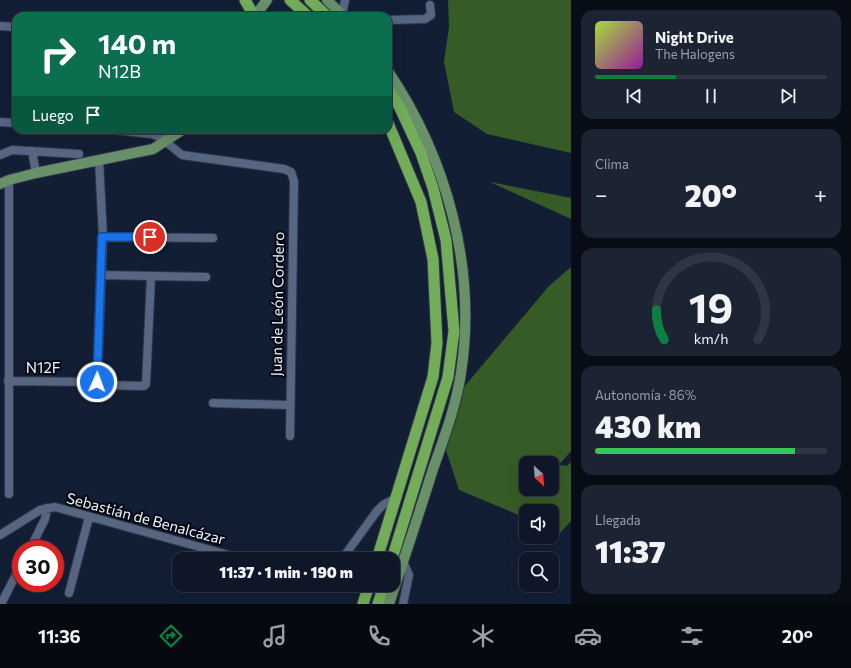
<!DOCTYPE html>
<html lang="es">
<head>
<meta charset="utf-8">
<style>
  body { margin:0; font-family:Commissioner,sans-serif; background:#1c2333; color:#f1f3f6; height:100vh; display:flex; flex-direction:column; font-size:15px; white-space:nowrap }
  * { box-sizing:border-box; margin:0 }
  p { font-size:13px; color:#9b9fa7 }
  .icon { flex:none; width:22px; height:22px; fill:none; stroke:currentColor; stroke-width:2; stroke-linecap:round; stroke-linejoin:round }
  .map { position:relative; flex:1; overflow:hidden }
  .side { display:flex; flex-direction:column; gap:10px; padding:10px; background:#080c15; width:280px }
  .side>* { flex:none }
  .hud { position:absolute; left:12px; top:12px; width:380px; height:122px; border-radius:12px; box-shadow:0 4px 16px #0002,0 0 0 1px #2e3544; background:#0b6e4f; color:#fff; overflow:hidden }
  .needle { width:26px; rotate:154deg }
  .buttons { position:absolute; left:519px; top:456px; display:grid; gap:8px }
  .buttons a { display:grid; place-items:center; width:40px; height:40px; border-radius:8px; background:#0e1627; box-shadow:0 4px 16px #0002,0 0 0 1px #2e3544; font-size:20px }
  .speed { position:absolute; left:12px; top:540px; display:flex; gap:8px; font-size:20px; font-weight:700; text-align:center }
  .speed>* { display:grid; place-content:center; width:52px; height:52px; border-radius:50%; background:#0e1627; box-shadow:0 4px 16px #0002,0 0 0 1px #2e3544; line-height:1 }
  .speed .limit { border:6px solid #d22; background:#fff; color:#111 }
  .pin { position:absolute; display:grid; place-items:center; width:34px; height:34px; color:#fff; margin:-17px; border:2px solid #fff; border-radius:50%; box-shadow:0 1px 4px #0007 }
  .me { position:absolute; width:44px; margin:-22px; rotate:2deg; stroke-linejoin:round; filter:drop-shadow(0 0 3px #0008) }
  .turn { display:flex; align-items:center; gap:14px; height:84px; padding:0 20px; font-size:18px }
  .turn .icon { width:52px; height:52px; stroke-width:2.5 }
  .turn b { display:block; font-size:28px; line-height:34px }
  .then { display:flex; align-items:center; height:38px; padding:0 20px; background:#0003; gap:8px; font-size:15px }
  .big { font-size:30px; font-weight:800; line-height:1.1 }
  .side .card { flex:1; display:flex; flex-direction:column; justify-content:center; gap:6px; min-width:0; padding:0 14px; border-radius:12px; background:#1c2333 }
  .side .dial { align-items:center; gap:0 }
  .dial svg { height:104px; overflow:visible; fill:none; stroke:#2e3544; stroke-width:7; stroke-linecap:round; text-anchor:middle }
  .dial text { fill:#f1f3f6; stroke:none }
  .song { display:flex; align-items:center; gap:12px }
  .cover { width:48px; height:48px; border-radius:6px; background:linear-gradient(135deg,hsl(80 70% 55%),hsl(300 70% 35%)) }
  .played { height:4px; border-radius:2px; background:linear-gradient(90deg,#0b8043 35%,#2e3544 35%) }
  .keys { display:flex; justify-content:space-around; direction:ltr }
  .heat { display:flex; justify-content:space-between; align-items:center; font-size:22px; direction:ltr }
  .charge { height:6px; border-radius:3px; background:linear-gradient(90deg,#34c759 86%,#2e3544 0) }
  .trip { position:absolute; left:172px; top:552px; width:228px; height:40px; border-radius:12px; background:#0e1627; box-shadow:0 4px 16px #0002,0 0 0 1px #2e3544; font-weight:800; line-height:40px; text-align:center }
  .menu { display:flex; height:64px; justify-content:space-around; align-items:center; background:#060910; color:#9b9fa7 }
  .menu .icon { width:28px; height:28px }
  .menu .selected { color:#0b8043 }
  .menu b { font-size:18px; color:#f1f3f6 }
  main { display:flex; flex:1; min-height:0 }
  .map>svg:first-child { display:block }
  .forest { fill:#375b26; fill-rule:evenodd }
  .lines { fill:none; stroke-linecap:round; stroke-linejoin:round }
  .minor-casing { stroke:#313748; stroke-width:10 }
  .major-casing { stroke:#313748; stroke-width:12 }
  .highway-casing { stroke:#313748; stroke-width:13 }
  .minor { stroke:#576680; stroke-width:8 }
  .major { stroke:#689169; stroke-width:10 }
  .highway { stroke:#73ad59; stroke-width:11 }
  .route-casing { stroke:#114b97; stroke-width:10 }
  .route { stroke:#1a73e8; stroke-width:7 }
  .labels { text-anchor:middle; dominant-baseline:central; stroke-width:4; stroke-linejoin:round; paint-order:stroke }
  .street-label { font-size:15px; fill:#eff5fe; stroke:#040812 }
</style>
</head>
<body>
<main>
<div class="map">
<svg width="571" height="604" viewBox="0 0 571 604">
  <rect width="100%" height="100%" fill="#121e34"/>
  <path class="forest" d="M 448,0 L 571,0 L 571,153 L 487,134 L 454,112 L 444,62 L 449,27 Z
    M 490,182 L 571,198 L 571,219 Z
    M 571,267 L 571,451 L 559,465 L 567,466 L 571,462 L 571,521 L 560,533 L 552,530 L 552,511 L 526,511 L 526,518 L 459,490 L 446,450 L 464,387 L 549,286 ZM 526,463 L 552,463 L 552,489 L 526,489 Z"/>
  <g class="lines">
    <g class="minor-casing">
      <path id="minor" d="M 342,15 L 345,0
        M 99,16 L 142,16
        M 388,20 L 425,19 L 431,15 L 430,5
        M 0,26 L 16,27
        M 0,122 L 16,123
        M 114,130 L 152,134 L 160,137 L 182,155 L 284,169 L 291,172 L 294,181 L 290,436
        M 32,151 L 36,173
        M 0,155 L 12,150 L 79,154
        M 9,180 L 9,494
        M 103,237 L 213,238
        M 101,275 L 206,277
        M 8,381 L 97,382 L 101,385 L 144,386 L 146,384 L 151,276
        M 97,382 L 103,237 L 99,160
        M 213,403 L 289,405
        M 0,535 L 40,510 L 55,507 L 243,559
        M 30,549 L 45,519 L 47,508
        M 342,559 L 377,511 L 383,505 L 396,498
        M 69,593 L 89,517
        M 1,604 L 21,565
        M 403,604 L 409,575 L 403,561"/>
    </g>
    <g class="major-casing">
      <path id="major" d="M 327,0 L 343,16
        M 255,16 L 267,0
        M 388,71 C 447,159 477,268 461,373 C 456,406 444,438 433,469 C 419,514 404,559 389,604
        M 0,184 L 9,180 L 36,173 L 153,149 L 182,130"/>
    </g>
    <g class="highway-casing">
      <path id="highway" d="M 245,0 L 254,16
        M 290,0 L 308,16
        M 310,0 L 327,16
        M 388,89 L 399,106 L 421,153 L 433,188 L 446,240 L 454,331 L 448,377 L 392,559
        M 377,559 L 433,377 L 437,343 L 433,259 L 421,202 L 388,123
        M 363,604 L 369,585
        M 378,604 L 384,585"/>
    </g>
    <use href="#minor" class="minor"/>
    <use href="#major" class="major"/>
    <use href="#highway" class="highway"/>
  </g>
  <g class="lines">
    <g class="route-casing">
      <path id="route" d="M 97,382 L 102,237 L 150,237"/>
    </g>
    <use href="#route" class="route"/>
  </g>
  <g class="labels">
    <g class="street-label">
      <text transform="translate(277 304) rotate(-89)">Juan de León Cordero</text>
      <text x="43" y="367">N12F</text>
      <text transform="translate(146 518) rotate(15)">Sebastián de Benalcázar</text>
    </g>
  </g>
</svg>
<div class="buttons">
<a><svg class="needle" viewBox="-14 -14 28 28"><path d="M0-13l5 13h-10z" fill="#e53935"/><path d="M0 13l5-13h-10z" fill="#9b9fa7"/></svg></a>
<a><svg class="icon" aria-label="sound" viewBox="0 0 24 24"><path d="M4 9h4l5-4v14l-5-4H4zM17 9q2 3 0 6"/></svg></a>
<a><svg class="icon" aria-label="search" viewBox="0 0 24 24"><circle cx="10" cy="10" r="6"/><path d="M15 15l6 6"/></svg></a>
</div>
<div class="speed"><div class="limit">30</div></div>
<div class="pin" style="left:150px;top:237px;background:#d93025"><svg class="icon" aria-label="arrive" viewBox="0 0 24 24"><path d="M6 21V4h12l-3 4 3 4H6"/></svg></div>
<svg class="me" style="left:97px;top:382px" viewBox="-20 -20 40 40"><circle r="17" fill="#1a73e8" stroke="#fff" stroke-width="3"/><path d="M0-11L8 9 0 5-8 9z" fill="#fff"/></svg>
<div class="trip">11:37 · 1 min · 190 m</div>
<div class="hud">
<div class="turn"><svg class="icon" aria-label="right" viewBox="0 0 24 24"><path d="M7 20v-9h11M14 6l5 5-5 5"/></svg><div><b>140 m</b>N12B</div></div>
<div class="then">Luego<svg class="icon" aria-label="arrive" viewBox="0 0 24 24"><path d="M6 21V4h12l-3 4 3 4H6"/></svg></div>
</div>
</div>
<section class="side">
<div class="card">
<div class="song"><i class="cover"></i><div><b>Night Drive</b><p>The Halogens</p></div></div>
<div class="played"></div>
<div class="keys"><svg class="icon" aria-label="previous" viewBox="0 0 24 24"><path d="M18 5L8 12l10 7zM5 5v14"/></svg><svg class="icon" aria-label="pause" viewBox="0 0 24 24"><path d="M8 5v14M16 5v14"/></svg><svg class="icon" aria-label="next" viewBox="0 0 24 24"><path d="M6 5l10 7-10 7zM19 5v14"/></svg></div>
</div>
<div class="card"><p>Clima</p>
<div class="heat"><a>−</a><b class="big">20°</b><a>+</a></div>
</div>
<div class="card dial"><svg viewBox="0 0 100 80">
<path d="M14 69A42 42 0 1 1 86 69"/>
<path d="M14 69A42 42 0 0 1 8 46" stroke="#0b8043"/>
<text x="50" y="56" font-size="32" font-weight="700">19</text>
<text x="50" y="72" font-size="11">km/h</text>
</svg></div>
<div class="card"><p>Autonomía · 86%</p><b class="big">430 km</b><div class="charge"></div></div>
<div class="card"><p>Llegada</p><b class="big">11:37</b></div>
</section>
</main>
<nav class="menu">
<b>11:36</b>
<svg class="icon selected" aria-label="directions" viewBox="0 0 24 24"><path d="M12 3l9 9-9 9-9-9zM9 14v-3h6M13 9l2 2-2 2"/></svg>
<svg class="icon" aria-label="music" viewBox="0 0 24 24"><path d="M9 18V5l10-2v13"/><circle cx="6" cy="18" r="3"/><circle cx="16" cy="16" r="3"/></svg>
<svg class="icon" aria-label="phone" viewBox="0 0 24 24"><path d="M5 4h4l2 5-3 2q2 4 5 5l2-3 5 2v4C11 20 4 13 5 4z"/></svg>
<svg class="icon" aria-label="climate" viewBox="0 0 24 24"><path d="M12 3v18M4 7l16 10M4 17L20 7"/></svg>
<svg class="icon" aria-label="car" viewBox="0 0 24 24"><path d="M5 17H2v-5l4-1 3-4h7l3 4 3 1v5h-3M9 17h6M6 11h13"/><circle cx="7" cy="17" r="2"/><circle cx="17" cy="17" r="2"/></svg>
<svg class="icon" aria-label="filters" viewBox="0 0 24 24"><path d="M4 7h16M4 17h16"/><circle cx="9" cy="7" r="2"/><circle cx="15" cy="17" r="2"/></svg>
<b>20°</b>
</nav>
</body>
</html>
